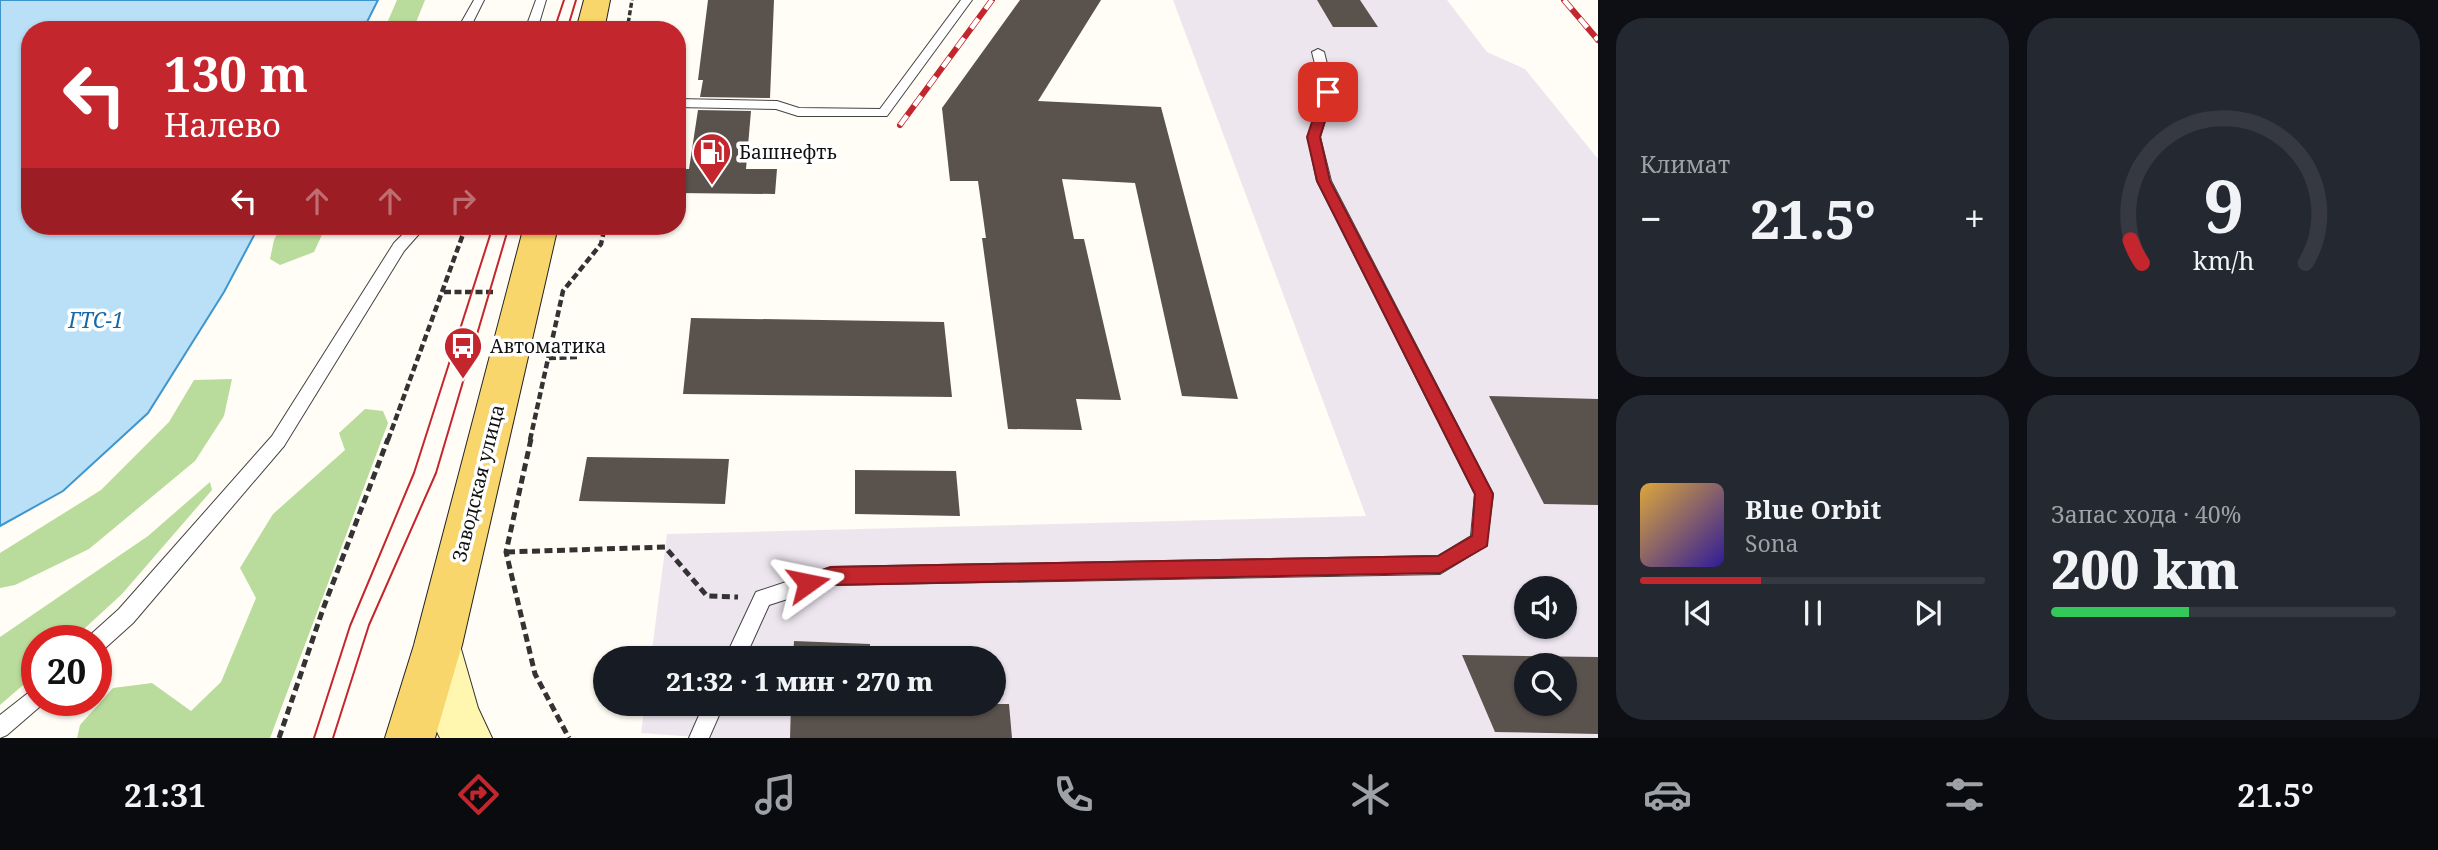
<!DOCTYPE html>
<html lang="ru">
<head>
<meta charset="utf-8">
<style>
  body { margin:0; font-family:"Noto Serif",serif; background:#242831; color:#f1f3f6; height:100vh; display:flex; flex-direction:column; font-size:26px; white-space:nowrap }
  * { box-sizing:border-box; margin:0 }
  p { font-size:23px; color:#9ea1a6 }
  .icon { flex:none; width:38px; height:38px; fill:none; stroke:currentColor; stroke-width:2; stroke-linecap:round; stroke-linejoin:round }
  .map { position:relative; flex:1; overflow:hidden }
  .sheet { display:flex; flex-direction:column; gap:18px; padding:18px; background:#0d0f14; width:840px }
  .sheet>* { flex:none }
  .guide { position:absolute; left:21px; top:21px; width:665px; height:214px; border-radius:28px; box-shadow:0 2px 5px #0004; background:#c4262e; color:#fff; overflow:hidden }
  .fabs { position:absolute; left:1514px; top:576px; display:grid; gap:14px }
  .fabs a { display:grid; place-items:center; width:63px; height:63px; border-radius:50%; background:#171b24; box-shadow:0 2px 5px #0004; font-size:35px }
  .speed { position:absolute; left:21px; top:625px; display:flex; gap:14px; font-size:35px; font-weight:700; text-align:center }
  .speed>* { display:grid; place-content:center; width:91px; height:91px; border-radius:50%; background:#171b24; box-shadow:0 2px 5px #0004; line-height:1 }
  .speed .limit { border:10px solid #d22; background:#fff; color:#111 }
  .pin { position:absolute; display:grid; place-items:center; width:60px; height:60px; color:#fff; margin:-30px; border-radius:14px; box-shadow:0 4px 10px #0006 }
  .me { position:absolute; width:77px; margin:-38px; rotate:78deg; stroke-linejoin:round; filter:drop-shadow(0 0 5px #0008) }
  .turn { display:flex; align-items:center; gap:24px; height:147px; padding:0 28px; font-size:32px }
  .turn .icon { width:91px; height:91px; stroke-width:2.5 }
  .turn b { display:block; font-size:49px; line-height:60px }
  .lanes { display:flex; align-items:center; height:66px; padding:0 28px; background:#0003; justify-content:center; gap:35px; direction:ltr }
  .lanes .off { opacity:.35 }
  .big { font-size:52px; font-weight:800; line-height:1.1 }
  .sheet .tile { flex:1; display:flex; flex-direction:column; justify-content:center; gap:10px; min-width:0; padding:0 24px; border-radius:28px; background:#242831 }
  .sheet .dial { align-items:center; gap:0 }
  .dial svg { height:182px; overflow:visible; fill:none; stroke:#363941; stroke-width:7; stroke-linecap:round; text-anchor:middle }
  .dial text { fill:#f1f3f6; stroke:none }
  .song { display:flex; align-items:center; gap:21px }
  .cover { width:84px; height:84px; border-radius:10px; background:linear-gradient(135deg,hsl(40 70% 55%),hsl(250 70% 35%)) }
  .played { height:7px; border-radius:4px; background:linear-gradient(90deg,#c4262e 35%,#363941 35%) }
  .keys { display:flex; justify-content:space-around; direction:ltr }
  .heat { display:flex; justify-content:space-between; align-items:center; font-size:38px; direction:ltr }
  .charge { height:10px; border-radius:5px; background:linear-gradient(90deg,#34c759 40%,#363941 0) }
  .sheet .tiles { flex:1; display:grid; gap:18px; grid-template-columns:repeat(2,1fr) }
  .trip { position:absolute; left:593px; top:646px; width:413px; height:70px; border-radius:35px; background:#171b24; box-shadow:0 2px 5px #0004; font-weight:800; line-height:70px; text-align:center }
  .tabs { display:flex; height:112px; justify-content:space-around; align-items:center; background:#090b0e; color:#9ea1a6 }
  .tabs .icon { width:49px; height:49px }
  .tabs .current { color:#c4262e }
  .tabs b { font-size:32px; color:#f1f3f6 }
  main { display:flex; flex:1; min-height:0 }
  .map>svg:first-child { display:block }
  .industrial { fill:#eee6ef; fill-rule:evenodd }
  .forest { fill:#b9dc9c }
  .water { fill:#b9e0f7; stroke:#3f96cf; stroke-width:2 }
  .building { fill:#5a524d; fill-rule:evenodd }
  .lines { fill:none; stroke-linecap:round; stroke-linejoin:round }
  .lane-casing { stroke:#444; stroke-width:2 }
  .secondary-casing { stroke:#333; stroke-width:2 }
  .primary-casing { stroke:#222; stroke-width:2 }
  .path-far2 { stroke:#333; stroke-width:3.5; stroke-dasharray:5 2.5; stroke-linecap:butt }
  .path-far1 { stroke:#333; stroke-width:4.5; stroke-dasharray:7 3.5; stroke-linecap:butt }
  .path { stroke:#333; stroke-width:5; stroke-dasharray:8 4.5; stroke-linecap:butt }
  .lane { fill:#fff; fill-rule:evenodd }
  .secondary { fill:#fff6b0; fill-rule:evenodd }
  .primary { fill:#f9d66b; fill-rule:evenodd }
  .tram { stroke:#c4262e; stroke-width:2 }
  .rail-casing { stroke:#c4262e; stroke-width:6 }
  .rail { stroke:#fff; stroke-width:4.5; stroke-dasharray:12; stroke-linecap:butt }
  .route { fill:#c4262e; stroke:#7f191e; stroke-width:2 }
  .labels { text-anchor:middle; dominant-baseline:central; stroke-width:7; stroke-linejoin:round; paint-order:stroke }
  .poi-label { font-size:19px; fill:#111; stroke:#fff; text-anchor:start }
  .street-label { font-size:19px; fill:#111; stroke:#fff }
  .water-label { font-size:21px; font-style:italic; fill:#1768a6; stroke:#fff }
</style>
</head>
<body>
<main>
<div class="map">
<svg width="1598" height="738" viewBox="0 0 1598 738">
  <rect width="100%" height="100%" fill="#fffdf5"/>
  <path class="industrial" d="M 1173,0 L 1447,0 L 1487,52 L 1525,69 L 1598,159 L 1598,738 L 710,738 L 641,733 L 645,704 L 994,704 L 994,658 L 651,658 L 667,534 L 1366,516 ZM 1526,588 L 1564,588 L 1564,626 L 1526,626 ZM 1526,665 L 1564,665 L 1564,704 L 1526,704 Z"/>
  <path class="forest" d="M 397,0 L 425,0 L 413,30 L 384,30 Z
    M 281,226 L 326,226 L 314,252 L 280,265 L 270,259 L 274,240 Z
    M 232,379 L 224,416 L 195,461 L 89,549 L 15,585 L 0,588 L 0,553 L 101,490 L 169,422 L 194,380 Z
    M 365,409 L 383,411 L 388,423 L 270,738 L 77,738 L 80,725 L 113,688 L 152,683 L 191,711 L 221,682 L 256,598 L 240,568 L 273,514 L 345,450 L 339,433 Z
    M 210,482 L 212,490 L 122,594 L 72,640 L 37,640 L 37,673 L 0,705 L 0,637 L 148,536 Z"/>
  <path class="water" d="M 0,0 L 378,0 L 363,30 L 30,30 L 30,226 L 259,226 L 224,292 L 148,413 L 63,491 L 0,526 Z"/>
  <path class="building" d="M 708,0 L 774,0 L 770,98 L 700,97 L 703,80 L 698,80 Z
    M 1020,0 L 1101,0 L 1038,101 L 1161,107 L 1238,399 L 1182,396 L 1135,183 L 1062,179 L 1074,239 L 1084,239 L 1121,400 L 1076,399 L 1082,430 L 1008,429 L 982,238 L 986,238 L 978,181 L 950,181 L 942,108 Z
    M 1317,0 L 1360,0 L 1378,27 L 1333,27 Z
    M 698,110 L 751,111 L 746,169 L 777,169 L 775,194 L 677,193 L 677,169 L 689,169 Z
    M 691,318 L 944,322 L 952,397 L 683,394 Z
    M 1489,396 L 1598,399 L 1598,505 L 1544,504 Z
    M 587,457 L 729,459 L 725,504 L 579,501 Z
    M 855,470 L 956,471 L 960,516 L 855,514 Z
    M 794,641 L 870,644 L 870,658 L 793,658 Z
    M 1462,655 L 1598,657 L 1598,734 L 1495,732 ZM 1526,665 L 1564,665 L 1564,704 L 1526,704 Z
    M 791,704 L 1009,704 L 1012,738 L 790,738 Z"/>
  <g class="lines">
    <g class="lane-casing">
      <path id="lane" d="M 474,0 L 484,0 L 469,30 L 457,30 Z
        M 536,0 L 546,0 L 537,30 L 525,30 Z
        M 961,0 L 972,0 L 887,116 L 798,116 L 776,109 L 677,107 L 677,99 L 777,101 L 799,108 L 880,109 Z
        M 1318,49 L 1324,52 L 1334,92 L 1320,137 L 1331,181 L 1493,494 L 1486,546 L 1440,574 L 831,585 L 769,605 L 745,658 L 725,658 L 756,592 L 831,567 L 1438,556 L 1471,536 L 1475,494 L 1317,181 L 1308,137 L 1322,92 L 1312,52 Z
        M 411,226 L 426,226 L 404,251 L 284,446 L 133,623 L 103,650 L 96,652 L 96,640 L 87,640 L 89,636 L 119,609 L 272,436 L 394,243 Z
        M 37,686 L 37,700 L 45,700 L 44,703 L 7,735 L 0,738 L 0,715 Z
        M 704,704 L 724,704 L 709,738 L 689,738 Z"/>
    </g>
    <g class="secondary-casing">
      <path id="secondary" d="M 438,622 L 455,628 L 478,708 L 492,738 L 440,738 C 432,723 413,660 415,644 C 415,639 419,633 421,628 Z"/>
    </g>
    <g class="primary-casing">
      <path id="primary" d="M 584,0 L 610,0 L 604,30 L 576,30 Z
        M 524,226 L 558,226 L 462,645 L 435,738 L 385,738 L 414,645 Z"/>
    </g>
    <path class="path-far2" d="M 627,30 L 632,0"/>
    <path class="path-far1" d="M 444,292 L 493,292
      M 549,358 L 579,357
      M 388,440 L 466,226
      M 530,440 L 563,291 L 601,244 L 605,226"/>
    <path class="path" d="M 531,439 L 506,552 L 535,674 L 569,738
      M 507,552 L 665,547 L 707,596 L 738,597
      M 279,738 L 323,609 L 388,439"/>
    <use href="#lane" class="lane"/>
    <use href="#secondary" class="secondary"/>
    <use href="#primary" class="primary"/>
    <path class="tram" d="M 554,30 L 564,0
      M 567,30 L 576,0
      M 314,738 L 350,626 L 414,473 L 493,226
      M 333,738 L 369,625 L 436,473 L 509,226"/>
    <g class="rail-casing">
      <path id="rail" d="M 1564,0 L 1598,40
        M 900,125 L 992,0"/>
    </g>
    <use href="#rail" class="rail"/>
  </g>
  <path class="route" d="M 1328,89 L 1334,92 L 1320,137 L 1330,181 L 1493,494 L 1487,546 L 1440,573 L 831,585 L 808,592 L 802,590 L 799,583 L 802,577 L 831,567 L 1438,556 L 1472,536 L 1475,494 L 1317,181 L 1307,137 L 1322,92 Z"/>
  <defs>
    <g id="fuel-pin" transform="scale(2.0125)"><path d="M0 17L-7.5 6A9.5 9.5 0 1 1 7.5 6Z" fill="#c4262e" stroke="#fff"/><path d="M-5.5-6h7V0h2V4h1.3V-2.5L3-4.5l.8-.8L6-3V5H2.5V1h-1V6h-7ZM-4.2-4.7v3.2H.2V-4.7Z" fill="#fff"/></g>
    <g id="bus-pin" transform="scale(2.0125)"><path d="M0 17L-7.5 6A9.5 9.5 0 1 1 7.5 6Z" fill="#c4262e" stroke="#fff"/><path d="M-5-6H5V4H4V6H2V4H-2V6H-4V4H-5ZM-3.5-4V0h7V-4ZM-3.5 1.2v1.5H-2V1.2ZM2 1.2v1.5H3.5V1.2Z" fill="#fff"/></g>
  </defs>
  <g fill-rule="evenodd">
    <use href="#fuel-pin" x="712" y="152"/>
    <use href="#bus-pin" x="463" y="346"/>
  </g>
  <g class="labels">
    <g class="poi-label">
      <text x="739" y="152">Башнефть</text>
      <text x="490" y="346">Автоматика</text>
    </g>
    <g class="street-label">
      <text transform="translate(478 483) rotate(-76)">Заводская улица</text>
    </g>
    <g class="water-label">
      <text x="96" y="320">ГТС-1</text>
    </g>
  </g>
</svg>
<div class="fabs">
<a><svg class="icon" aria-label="sound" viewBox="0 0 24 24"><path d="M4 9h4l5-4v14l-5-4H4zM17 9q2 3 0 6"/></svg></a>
<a><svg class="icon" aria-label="search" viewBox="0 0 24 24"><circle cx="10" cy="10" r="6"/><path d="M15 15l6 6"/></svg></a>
</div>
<div class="speed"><div class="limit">20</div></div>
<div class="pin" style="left:1328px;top:92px;background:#d93025"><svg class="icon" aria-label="arrive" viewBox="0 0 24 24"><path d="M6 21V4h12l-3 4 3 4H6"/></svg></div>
<svg class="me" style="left:808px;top:583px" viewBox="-20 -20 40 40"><path d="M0-17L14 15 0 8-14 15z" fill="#c4262e" stroke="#fff" stroke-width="4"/></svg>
<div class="trip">21:32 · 1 мин · 270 m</div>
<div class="guide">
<div class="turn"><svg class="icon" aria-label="left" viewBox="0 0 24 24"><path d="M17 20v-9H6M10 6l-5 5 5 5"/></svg><div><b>130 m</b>Налево</div></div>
<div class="lanes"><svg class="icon" aria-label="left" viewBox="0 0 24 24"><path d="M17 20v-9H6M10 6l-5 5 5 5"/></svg><svg class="icon off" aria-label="ahead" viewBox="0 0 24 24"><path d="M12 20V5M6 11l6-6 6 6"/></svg><svg class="icon off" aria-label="ahead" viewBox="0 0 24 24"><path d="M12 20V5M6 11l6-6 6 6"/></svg><svg class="icon off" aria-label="right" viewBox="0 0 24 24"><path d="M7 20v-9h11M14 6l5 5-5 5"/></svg></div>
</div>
</div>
<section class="sheet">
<div class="tiles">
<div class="tile"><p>Климат</p>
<div class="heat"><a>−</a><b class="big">21.5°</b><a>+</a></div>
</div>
<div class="tile dial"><svg viewBox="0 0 100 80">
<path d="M14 69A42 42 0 1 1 86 69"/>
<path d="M14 69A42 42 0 0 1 9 59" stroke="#c4262e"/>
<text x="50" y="56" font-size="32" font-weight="700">9</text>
<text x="50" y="72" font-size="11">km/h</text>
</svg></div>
<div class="tile">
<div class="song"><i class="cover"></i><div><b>Blue Orbit</b><p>Sona</p></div></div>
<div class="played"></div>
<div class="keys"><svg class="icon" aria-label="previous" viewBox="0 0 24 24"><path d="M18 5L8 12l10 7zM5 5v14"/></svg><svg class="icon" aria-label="pause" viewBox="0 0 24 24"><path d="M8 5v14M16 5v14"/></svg><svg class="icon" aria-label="next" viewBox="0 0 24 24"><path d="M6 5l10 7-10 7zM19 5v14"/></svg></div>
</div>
<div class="tile"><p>Запас хода · 40%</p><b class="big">200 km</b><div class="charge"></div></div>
</div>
</section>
</main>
<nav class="tabs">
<b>21:31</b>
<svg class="icon current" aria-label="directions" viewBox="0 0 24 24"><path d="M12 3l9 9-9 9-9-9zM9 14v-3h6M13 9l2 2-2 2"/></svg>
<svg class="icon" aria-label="music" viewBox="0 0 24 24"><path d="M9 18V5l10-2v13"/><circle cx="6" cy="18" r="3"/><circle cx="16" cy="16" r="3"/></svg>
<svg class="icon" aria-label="phone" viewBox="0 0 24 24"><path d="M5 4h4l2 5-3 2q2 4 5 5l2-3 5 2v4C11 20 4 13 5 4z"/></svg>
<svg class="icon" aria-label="climate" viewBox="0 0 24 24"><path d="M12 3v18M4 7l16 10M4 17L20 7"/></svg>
<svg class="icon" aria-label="car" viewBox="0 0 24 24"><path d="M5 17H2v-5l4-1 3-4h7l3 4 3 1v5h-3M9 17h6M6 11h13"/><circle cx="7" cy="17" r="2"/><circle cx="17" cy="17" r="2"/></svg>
<svg class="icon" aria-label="filters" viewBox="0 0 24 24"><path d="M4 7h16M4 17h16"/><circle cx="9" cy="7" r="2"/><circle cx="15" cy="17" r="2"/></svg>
<b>21.5°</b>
</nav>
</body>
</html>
